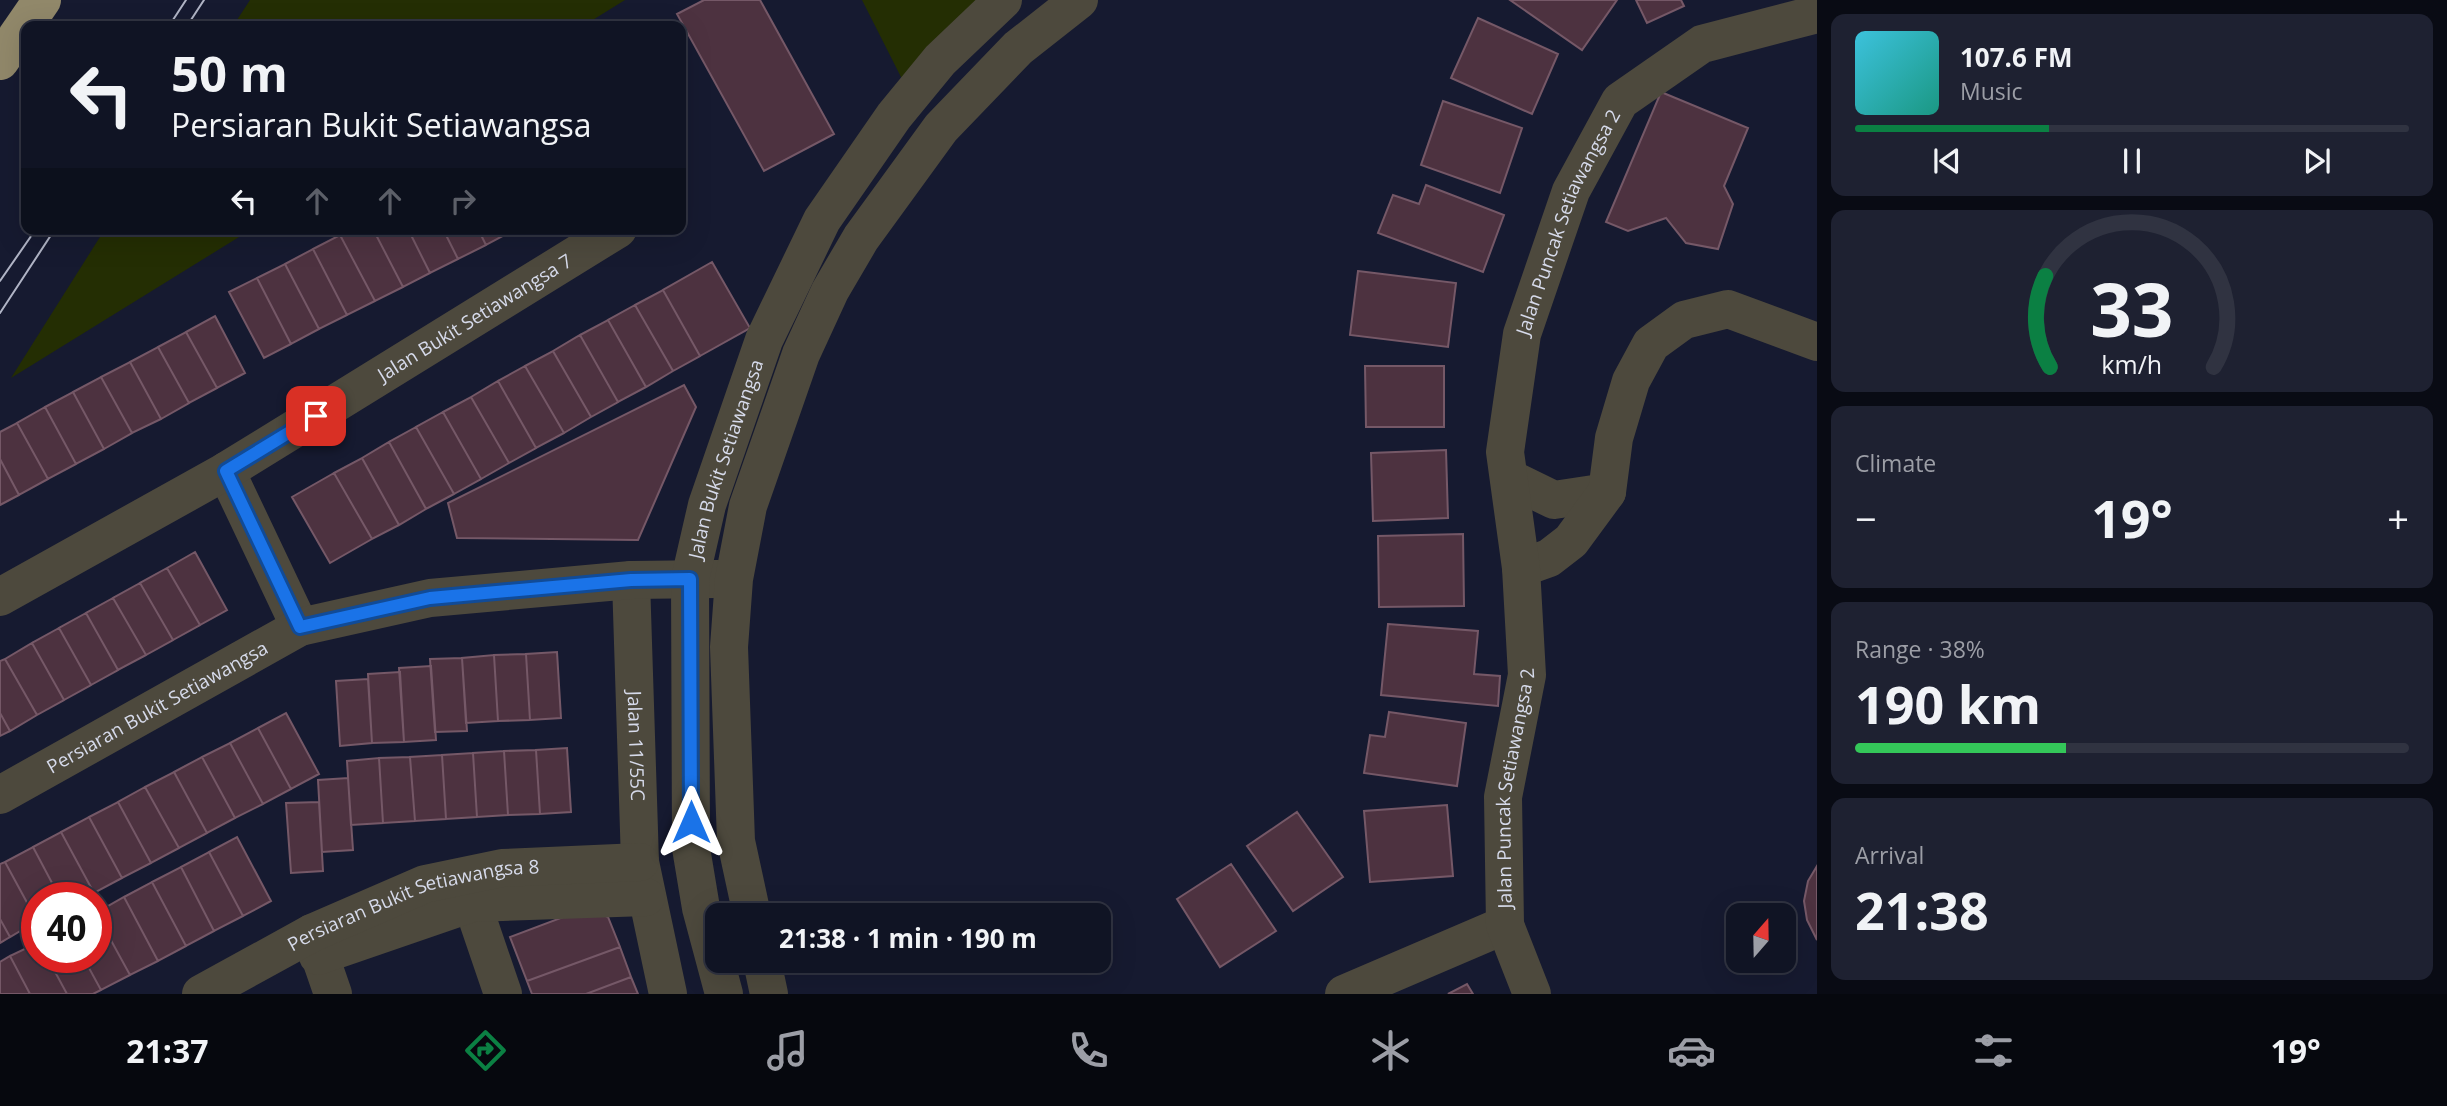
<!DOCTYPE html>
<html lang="en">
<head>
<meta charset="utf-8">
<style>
  body { margin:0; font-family:"Open Sans",sans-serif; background:#1e2131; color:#f1f3f6; height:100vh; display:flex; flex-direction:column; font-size:26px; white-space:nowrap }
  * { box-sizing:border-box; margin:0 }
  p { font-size:23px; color:#9c9ea6 }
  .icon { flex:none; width:38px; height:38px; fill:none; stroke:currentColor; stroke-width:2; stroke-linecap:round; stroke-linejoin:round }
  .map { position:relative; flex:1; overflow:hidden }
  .side { display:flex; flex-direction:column; gap:14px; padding:14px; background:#090b14; width:630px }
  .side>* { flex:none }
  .top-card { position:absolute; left:21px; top:21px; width:665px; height:214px; border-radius:14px; box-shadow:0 7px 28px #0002,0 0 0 2px #303341; background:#101424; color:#f1f3f6; overflow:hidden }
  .needle { width:46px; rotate:20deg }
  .tools { position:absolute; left:1726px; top:903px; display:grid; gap:14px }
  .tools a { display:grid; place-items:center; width:70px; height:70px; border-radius:14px; background:#101424; box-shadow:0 7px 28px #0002,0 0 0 2px #303341; font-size:35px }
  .speed { position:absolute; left:21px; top:882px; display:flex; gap:14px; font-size:35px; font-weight:700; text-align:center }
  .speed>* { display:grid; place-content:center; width:91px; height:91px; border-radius:50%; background:#101424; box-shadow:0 7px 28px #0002,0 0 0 2px #303341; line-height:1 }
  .speed .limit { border:10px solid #d22; background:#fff; color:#111 }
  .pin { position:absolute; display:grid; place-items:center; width:60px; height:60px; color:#fff; margin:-30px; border-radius:14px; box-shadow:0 4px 10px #0006 }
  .me { position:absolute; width:77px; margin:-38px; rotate:0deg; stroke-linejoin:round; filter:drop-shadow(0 0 5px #0008) }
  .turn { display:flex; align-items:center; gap:24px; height:147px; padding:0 35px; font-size:32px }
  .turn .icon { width:91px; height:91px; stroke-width:2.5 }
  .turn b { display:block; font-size:49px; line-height:60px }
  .lanes { display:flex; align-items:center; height:66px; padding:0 35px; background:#0003; justify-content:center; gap:35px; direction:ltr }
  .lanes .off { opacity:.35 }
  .big { font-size:52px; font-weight:700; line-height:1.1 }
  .side .widget { flex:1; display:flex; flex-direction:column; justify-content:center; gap:10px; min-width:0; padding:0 24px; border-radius:14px; background:#1e2131 }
  .side .dial { align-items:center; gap:0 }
  .dial svg { height:182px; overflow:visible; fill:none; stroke:#303341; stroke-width:7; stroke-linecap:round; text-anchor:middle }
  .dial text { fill:#f1f3f6; stroke:none }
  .song { display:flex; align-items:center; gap:21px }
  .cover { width:84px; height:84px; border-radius:10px; background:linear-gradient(135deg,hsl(190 70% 55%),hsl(170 70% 35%)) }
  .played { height:7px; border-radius:4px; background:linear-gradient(90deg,#0b8043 35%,#303341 35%) }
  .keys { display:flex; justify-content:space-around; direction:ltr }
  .heat { display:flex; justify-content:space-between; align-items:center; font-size:38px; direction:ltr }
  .charge { height:10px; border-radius:5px; background:linear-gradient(90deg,#34c759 38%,#303341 0) }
  .trip { position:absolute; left:705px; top:903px; width:406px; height:70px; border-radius:14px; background:#101424; box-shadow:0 7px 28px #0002,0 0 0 2px #303341; font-weight:700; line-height:70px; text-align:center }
  .tabs { display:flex; height:112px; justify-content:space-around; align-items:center; background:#06080e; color:#9c9ea6 }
  .tabs .icon { width:49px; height:49px }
  .tabs .active { color:#0b8043 }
  .tabs b { font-size:32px; color:#f1f3f6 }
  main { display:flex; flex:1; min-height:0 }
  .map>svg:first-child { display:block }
  .green { fill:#242e03 }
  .building { fill:#4d3240; stroke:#755867; stroke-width:2 }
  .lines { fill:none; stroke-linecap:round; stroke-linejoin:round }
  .minor { stroke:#4d493d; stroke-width:38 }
  .highway { stroke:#91886a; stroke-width:38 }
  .tram { stroke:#b0b4c5; stroke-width:2 }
  .route-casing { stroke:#114b97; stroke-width:18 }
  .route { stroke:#1a73e8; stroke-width:12 }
  .labels { text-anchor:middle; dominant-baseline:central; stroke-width:7; stroke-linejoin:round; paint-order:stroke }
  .street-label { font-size:19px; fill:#d6daea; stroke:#05060f }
</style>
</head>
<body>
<main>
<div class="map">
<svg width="1817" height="994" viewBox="0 0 1817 994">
  <rect width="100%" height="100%" fill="#161a30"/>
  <path class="green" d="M 250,0 L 625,0 L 583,26 L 233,26 Z
    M 862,0 L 976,0 L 903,81 Z
    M 105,229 L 252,229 L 11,378 Z"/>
  <path class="building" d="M 704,0 L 760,0 L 834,134 L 764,171 L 677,14 Z
    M 1510,0 L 1617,0 L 1582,50 Z
    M 1636,0 L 1681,0 L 1684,6 L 1647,23 Z
    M 1478,18 L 1558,54 L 1532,114 L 1451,78 Z
    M 1661,92 L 1748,128 L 1724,186 L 1733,204 L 1718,249 L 1686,243 L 1666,218 L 1628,231 L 1606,222 Z
    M 1443,101 L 1522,128 L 1500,193 L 1421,165 Z
    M 1426,185 L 1504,215 L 1483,272 L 1378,233 L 1393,195 L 1419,204 Z
    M 352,229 L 373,229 L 403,287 L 375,301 L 340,235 Z
    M 373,229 L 408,229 L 430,273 L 403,287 Z
    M 408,229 L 443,229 L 458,259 L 430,273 Z
    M 443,229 L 478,229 L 486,245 L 458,259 Z
    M 478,229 L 513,229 L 514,230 L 486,245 Z
    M 340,235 L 375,301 L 347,315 L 313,249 Z
    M 313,249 L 347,315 L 319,329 L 285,264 Z
    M 712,262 L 750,328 L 700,356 L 663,290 Z
    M 285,264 L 319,329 L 291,344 L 257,278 Z
    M 1358,271 L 1456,283 L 1448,347 L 1350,335 Z
    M 257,278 L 291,344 L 264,358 L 229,292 Z
    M 663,290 L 700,356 L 673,371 L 635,305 Z
    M 635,305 L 673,371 L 646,387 L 608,320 Z
    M 215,316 L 245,373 L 217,388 L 186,332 Z
    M 608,320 L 646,387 L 618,402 L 580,335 Z
    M 186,332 L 217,388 L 189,403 L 158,347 Z
    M 580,335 L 618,402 L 591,417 L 553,351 Z
    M 158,347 L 189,403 L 161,419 L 130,362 Z
    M 553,351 L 591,417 L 564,433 L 525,366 Z
    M 130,362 L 161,419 L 132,433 L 101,377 Z
    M 525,366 L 564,433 L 536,448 L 498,381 Z
    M 1365,366 L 1444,366 L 1444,427 L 1366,427 Z
    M 101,377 L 132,433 L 104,449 L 73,392 Z
    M 498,381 L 536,448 L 509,463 L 471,397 Z
    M 684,385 L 696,407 L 638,540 L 457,538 L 448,503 Z
    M 73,392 L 104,449 L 76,464 L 45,407 Z
    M 471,397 L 509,463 L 481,479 L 443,412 Z
    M 45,407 L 76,464 L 48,479 L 17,423 Z
    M 443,412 L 481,479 L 454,494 L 416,427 Z
    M 17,423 L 48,479 L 19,495 L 0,459 L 0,432 Z
    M 416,427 L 454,494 L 426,509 L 389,442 Z
    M 389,442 L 426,509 L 399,525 L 362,458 Z
    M 1446,450 L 1448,518 L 1373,521 L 1371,453 Z
    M 362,458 L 399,525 L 372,539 L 334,473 Z
    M 0,459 L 19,495 L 0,505 Z
    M 334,473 L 372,539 L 330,563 L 292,497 Z
    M 1463,534 L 1464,606 L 1379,607 L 1378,536 Z
    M 195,552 L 227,610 L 200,625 L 167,568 Z
    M 167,568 L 200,625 L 173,640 L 140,583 Z
    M 140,583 L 173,640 L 146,655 L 113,598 Z
    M 113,598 L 146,655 L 118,670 L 86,613 Z
    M 86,613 L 118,670 L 91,685 L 59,628 Z
    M 1388,624 L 1478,631 L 1474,674 L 1500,676 L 1498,706 L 1381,695 Z
    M 59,628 L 91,685 L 64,700 L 32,643 Z
    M 32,643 L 64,700 L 37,715 L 5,659 Z
    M 557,652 L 561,718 L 530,720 L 526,654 Z
    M 526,654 L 530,720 L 498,721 L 494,655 Z
    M 494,655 L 498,721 L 466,723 L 462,658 Z
    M 462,658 L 467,731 L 435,732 L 430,659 Z
    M 5,659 L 37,715 L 10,731 L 0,713 L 0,661 Z
    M 431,666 L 436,740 L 404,742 L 399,668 Z
    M 400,672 L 404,742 L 372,743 L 368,674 Z
    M 368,679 L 372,743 L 340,746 L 336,681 Z
    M 1389,712 L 1466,723 L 1457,786 L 1364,773 L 1370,735 L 1385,737 Z
    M 0,713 L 10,731 L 0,736 Z
    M 286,713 L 319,774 L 291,789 L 258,728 Z
    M 258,728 L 291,789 L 263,804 L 230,743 Z
    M 230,743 L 263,804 L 235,818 L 202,757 Z
    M 567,748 L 571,812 L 540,814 L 536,750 Z
    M 536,750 L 540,814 L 508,815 L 504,751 Z
    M 504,751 L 508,815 L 477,817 L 473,753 Z
    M 473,753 L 477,817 L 446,819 L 442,755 Z
    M 442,755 L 446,819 L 415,821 L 410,757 Z
    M 202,757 L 235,818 L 207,833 L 174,772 Z
    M 410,757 L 415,821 L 383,823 L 379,758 Z
    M 379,758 L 383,823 L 351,825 L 347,761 Z
    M 174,772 L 207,833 L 179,848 L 145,787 Z
    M 348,778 L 353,850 L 322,852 L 318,780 Z
    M 145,787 L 179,848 L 151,863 L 118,802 Z
    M 118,802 L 151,863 L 122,878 L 89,817 Z
    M 319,802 L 323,871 L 291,873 L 286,803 Z
    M 1447,805 L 1453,876 L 1370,882 L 1364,811 Z
    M 1297,812 L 1343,877 L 1293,911 L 1247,846 Z
    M 89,817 L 122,878 L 94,893 L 61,832 Z
    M 61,832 L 94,893 L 85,898 L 60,898 L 33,847 Z
    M 237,837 L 271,901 L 243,916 L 209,852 Z
    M 33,847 L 60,898 L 37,898 L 37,921 L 5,862 Z
    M 209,852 L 243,916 L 214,931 L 181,867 Z
    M 5,862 L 37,921 L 10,937 L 0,919 L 0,864 Z
    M 1231,864 L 1276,931 L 1220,967 L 1177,899 Z
    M 1817,866 L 1817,940 L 1807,920 L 1804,901 L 1808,881 Z
    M 181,867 L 214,931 L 186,946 L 152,882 Z
    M 152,882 L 186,946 L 158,961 L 124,897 Z
    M 124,897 L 158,961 L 130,975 L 96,913 Z
    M 587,908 L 608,917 L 620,947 L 527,981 L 510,937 Z
    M 96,913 L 130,975 L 101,990 L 83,957 L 96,957 Z
    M 0,919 L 10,937 L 0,943 Z
    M 37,943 L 37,957 L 47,957 L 67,994 L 30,994 L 10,956 Z
    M 620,947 L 631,977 L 586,994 L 532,994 L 527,981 Z
    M 10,956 L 30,994 L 0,994 L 0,962 Z
    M 47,957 L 83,957 L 101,990 L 93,994 L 67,994 Z
    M 631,977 L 638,994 L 586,994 Z
    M 1467,984 L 1473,994 L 1448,994 Z"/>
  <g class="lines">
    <g class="minor">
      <path d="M 226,471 L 300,627"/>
      <path d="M 1509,478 L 1554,500 L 1607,492"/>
      <path d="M 1521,568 L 1549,558 L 1571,541 L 1607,492 L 1614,438 L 1631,381 L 1651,344 L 1684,320 L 1728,309 L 1817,342"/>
      <path id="s1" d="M 631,580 L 640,862 L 668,994"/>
      <path id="s2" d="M 0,597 L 226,471 L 618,229"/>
      <path id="s3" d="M 0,795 L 300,627 L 430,598 L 631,580 L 717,579"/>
      <path d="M 472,903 L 503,994"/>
      <path d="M 752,915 L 736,841 L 729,647 L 734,579 L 748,506 L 801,354 L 830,291 L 861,238 L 941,128 L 1018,48 L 1079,0"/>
      <path d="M 312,933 L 333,994"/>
      <path d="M 318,956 L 472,903 L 646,897"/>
      <path d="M 762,961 L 769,994"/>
      <path id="s4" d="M 201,994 L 312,933 L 425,884 L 502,868 L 640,862"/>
      <path id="s5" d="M 724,994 L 701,908 L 691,848 L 690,579 L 707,505 L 764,340 L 822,220 L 894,116 L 940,60 L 1003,0"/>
      <path d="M 1344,994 L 1505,925"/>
      <path id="s6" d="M 1532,994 L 1505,925 L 1503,797 L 1527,675 L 1521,568 L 1505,452 L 1522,334 L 1571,191 L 1620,101 L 1702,44 L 1817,14"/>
    </g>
    <path class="highway" d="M 0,61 L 42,0"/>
    <path class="tram" d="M 169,26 L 186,0
      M 187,26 L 204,0
      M 0,281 L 36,229
      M 0,313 L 55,229"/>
  </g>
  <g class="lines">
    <g class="route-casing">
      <path id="route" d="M 316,416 L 226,471 L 300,627 L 430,598 L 631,580 L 690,579 L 691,822"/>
    </g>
    <use href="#route" class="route"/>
  </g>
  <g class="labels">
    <g class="street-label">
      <text stroke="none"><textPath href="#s6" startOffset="791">Jalan Puncak Setiawangsa 2</textPath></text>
      <text stroke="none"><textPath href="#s2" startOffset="551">Jalan Bukit Setiawangsa 7</textPath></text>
      <text stroke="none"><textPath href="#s5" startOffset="544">Jalan Bukit Setiawangsa</textPath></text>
      <text stroke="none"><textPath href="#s3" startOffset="180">Persiaran Bukit Setiawangsa</textPath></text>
      <text stroke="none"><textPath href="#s1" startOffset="166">Jalan 11/55C</textPath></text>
      <text stroke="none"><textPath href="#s6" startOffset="212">Jalan Puncak Setiawangsa 2</textPath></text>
      <text stroke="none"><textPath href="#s4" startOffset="233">Persiaran Bukit Setiawangsa 8</textPath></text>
    </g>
  </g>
</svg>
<div class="tools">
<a><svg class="needle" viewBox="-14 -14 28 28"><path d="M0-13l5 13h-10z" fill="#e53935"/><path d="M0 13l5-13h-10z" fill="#9c9ea6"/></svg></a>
</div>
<div class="speed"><div class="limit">40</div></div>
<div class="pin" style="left:316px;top:416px;background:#d93025"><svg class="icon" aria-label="arrive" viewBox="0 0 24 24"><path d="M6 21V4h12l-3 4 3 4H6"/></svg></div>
<svg class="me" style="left:691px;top:822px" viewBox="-20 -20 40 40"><path d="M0-17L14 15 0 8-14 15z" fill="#1a73e8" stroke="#fff" stroke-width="4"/></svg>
<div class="trip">21:38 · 1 min · 190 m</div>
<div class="top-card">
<div class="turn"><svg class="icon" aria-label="left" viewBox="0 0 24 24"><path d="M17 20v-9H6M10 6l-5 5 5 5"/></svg><div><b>50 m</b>Persiaran Bukit Setiawangsa</div></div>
<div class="lanes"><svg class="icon" aria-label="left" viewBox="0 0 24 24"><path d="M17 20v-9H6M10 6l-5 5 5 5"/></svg><svg class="icon off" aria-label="ahead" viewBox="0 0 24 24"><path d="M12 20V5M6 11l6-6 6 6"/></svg><svg class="icon off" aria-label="ahead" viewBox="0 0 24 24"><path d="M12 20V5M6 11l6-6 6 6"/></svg><svg class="icon off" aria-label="right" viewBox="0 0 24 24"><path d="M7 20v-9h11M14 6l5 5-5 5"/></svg></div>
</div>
</div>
<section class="side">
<div class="widget">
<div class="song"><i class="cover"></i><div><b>107.6 FM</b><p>Music</p></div></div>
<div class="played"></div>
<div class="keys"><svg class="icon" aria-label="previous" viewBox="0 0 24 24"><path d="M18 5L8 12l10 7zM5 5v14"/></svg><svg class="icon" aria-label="pause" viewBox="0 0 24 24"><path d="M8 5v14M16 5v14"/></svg><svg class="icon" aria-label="next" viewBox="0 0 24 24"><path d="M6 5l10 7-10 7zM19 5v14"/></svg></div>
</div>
<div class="widget dial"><svg viewBox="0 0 100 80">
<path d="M14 69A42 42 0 1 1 86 69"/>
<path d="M14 69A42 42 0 0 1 12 29" stroke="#0b8043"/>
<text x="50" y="56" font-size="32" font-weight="700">33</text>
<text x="50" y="72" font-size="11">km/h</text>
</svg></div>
<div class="widget"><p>Climate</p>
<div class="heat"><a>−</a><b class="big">19°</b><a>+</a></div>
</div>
<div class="widget"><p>Range · 38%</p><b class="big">190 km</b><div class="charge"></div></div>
<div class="widget"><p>Arrival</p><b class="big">21:38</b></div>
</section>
</main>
<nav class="tabs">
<b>21:37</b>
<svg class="icon active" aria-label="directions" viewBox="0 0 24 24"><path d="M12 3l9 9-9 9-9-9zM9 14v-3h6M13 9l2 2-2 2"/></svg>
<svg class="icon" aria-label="music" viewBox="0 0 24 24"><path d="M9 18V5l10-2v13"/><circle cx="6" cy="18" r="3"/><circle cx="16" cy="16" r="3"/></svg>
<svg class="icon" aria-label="phone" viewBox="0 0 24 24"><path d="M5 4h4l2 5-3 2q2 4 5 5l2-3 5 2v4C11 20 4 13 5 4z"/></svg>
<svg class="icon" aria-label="climate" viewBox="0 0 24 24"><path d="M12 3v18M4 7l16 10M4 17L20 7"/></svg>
<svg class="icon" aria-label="car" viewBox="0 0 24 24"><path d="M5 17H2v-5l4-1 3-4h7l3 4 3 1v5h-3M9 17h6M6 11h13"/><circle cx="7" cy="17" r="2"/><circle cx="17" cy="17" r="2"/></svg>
<svg class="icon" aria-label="filters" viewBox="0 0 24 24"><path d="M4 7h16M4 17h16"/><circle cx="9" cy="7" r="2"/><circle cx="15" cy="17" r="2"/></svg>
<b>19°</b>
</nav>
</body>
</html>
